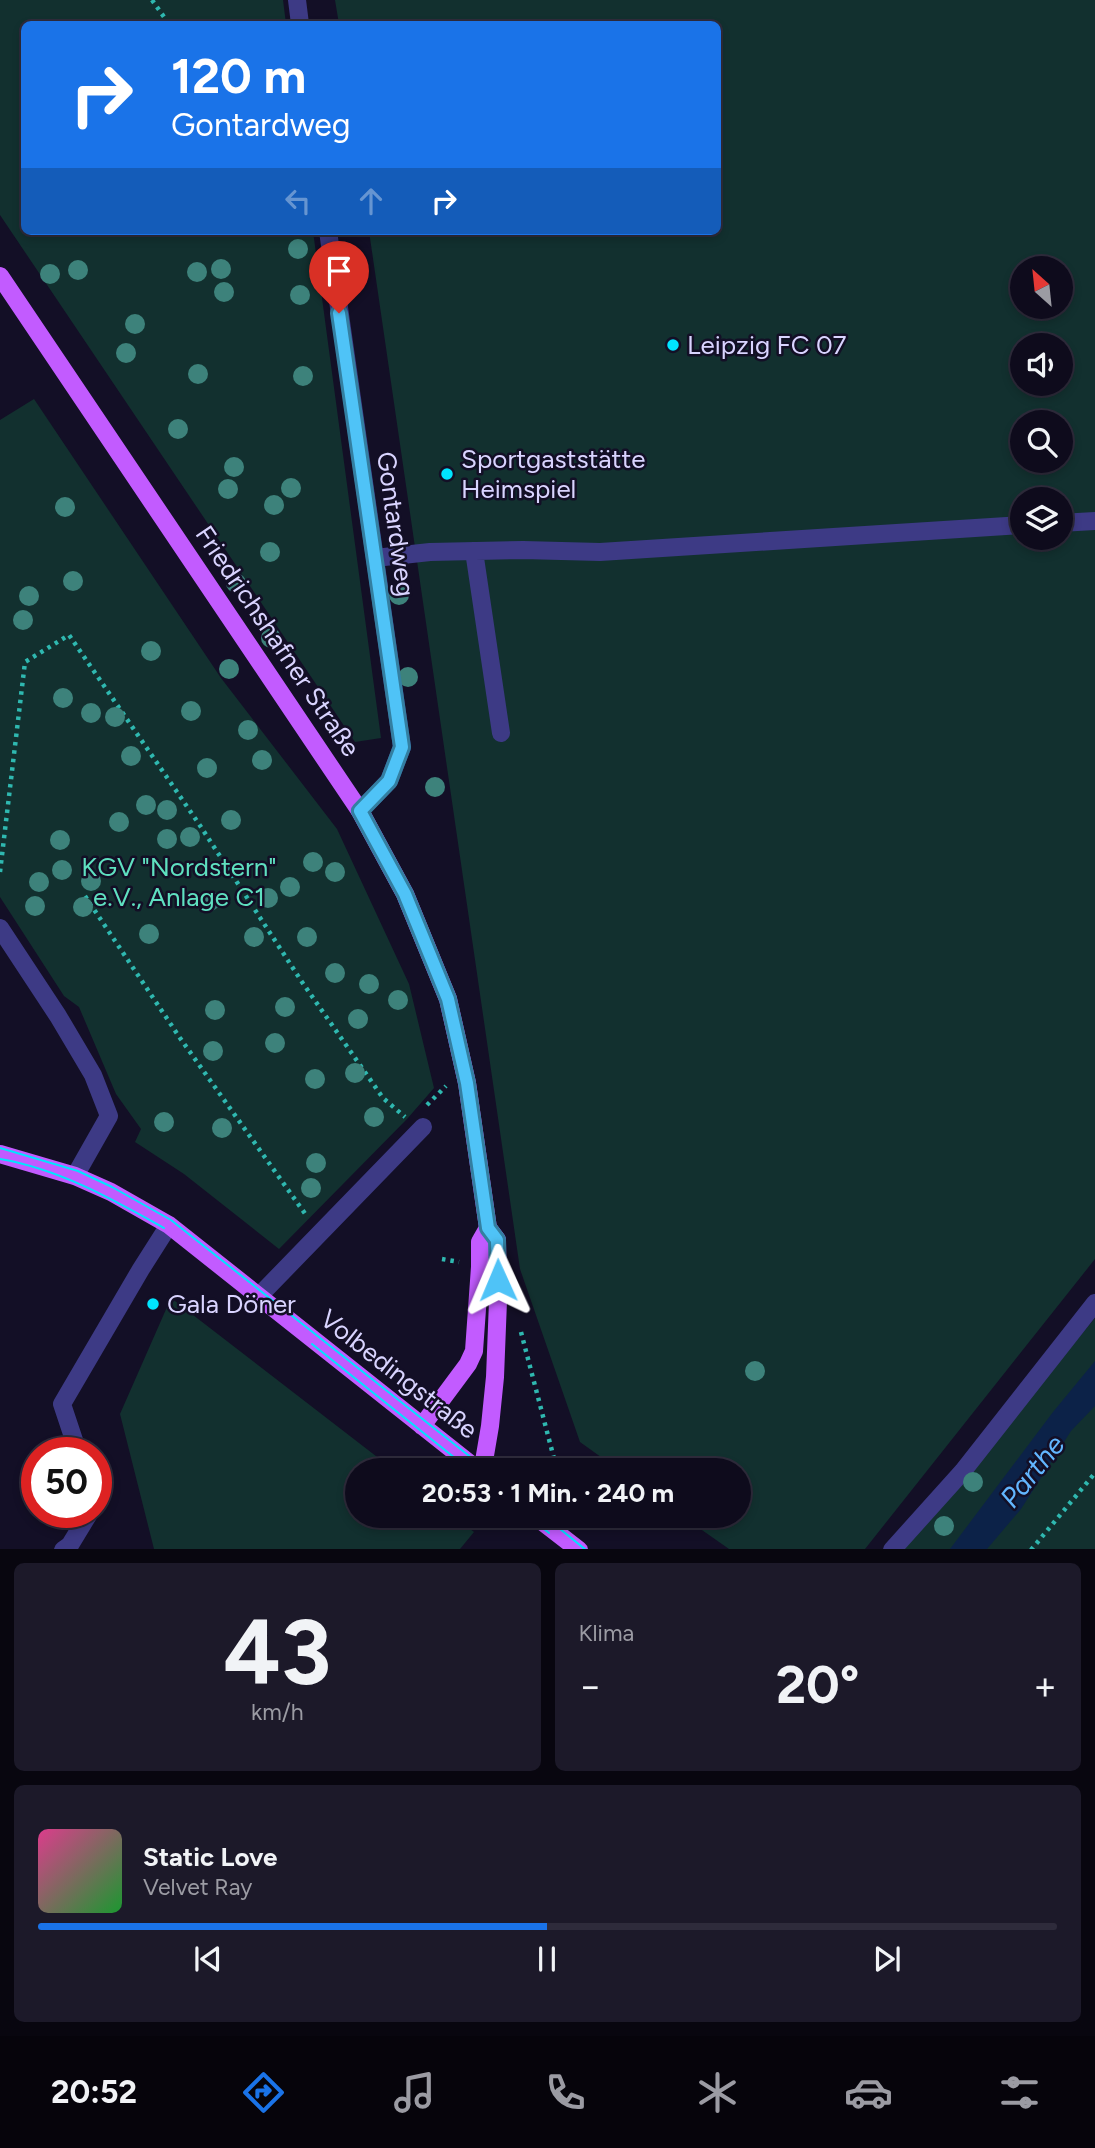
<!DOCTYPE html>
<html lang="de">
<head>
<meta charset="utf-8">
<style>
  body { margin:0; font-family:Figtree,sans-serif; background:#1c1929; color:#f1f3f6; height:100vh; display:flex; flex-direction:column; font-size:26px; white-space:nowrap }
  * { box-sizing:border-box; margin:0 }
  p { font-size:23px; color:#9b9ba3 }
  .icon { flex:none; width:38px; height:38px; fill:none; stroke:currentColor; stroke-width:2; stroke-linecap:round; stroke-linejoin:round }
  .map { position:relative; height:1549px; overflow:hidden }
  .panel { display:flex; flex-direction:column; gap:14px; padding:14px; background:#08060f; flex:1 }
  .panel>* { flex:none }
  .guide { position:absolute; left:21px; top:21px; width:700px; height:214px; border-radius:10px; box-shadow:0 4px 10px #0003,0 0 0 2px #2e2b3b; background:#1a73e8; color:#fff; overflow:hidden }
  .needle { width:46px; rotate:333deg }
  .controls { position:absolute; left:1010px; top:256px; display:grid; gap:14px }
  .controls a { display:grid; place-items:center; width:63px; height:63px; border-radius:50%; background:#0e0b1c; box-shadow:0 4px 10px #0003,0 0 0 2px #2e2b3b; font-size:35px }
  .speed { position:absolute; left:21px; top:1437px; display:flex; gap:14px; font-size:35px; font-weight:700; text-align:center }
  .speed>* { display:grid; place-content:center; width:91px; height:91px; border-radius:50%; background:#0e0b1c; box-shadow:0 4px 10px #0003,0 0 0 2px #2e2b3b; line-height:1 }
  .speed .limit { border:10px solid #d22; background:#fff; color:#111 }
  .pin { position:absolute; display:grid; place-items:center; width:60px; height:60px; color:#fff; margin:-72px -30px; border-radius:50% 50% 50% 0; rotate:-45deg; box-shadow:0 0 7px #0007 }
  .pin .icon { rotate:45deg }
  .me { position:absolute; width:77px; margin:-38px; rotate:359deg; stroke-linejoin:round; filter:drop-shadow(0 0 5px #0008) }
  .turn { display:flex; align-items:center; gap:24px; height:147px; padding:0 35px; font-size:32px }
  .turn .icon { width:91px; height:91px; stroke-width:2.5 }
  .turn b { display:block; font-size:49px; line-height:60px }
  .lanes { display:flex; align-items:center; height:66px; padding:0 35px; background:#0003; justify-content:center; gap:35px; direction:ltr }
  .lanes .off { opacity:.35 }
  .big { font-size:52px; font-weight:700; line-height:1.1 }
  .panel .tile { flex:1; display:flex; flex-direction:column; justify-content:center; gap:10px; min-width:0; padding:0 24px; border-radius:10px; background:#1c1929 }
  .panel .dial { align-items:center; gap:0 }
  .dial b { font-size:91px; line-height:1 }
  .song { display:flex; align-items:center; gap:21px }
  .cover { width:84px; height:84px; border-radius:10px; background:linear-gradient(135deg,hsl(330 70% 55%),hsl(130 70% 35%)) }
  .played { height:7px; border-radius:4px; background:linear-gradient(90deg,#1a73e8 50%,#2e2b3b 50%) }
  .keys { display:flex; justify-content:space-around; direction:ltr }
  .heat { display:flex; justify-content:space-between; align-items:center; font-size:38px; direction:ltr }
  .panel .tiles { flex:1; display:grid; gap:14px; grid-template-columns:1fr 1fr }
  .tile:last-child { grid-column:span 2 }
  .trip { position:absolute; left:345px; top:1458px; width:406px; height:70px; border-radius:35px; background:#0e0b1c; box-shadow:0 4px 10px #0003,0 0 0 2px #2e2b3b; font-weight:700; line-height:70px; text-align:center }
  .tab-bar { display:flex; height:112px; justify-content:space-around; align-items:center; background:#06040b; color:#9b9ba3 }
  .tab-bar .icon { width:49px; height:49px }
  .tab-bar .on { color:#1a73e8 }
  .tab-bar b { font-size:32px; color:#f1f3f6 }
  .map>svg:first-child { display:block }
  .green { fill:#12302f; fill-rule:evenodd }
  .water { fill:#0c2248 }
  .lines { fill:none; stroke-linecap:round; stroke-linejoin:round }
  .path { stroke:#2fb8b0; stroke-width:4.5; stroke-dasharray:3.5 5; stroke-linecap:butt }
  .minor { stroke:#3d3a85; stroke-width:18 }
  .major { stroke:#c25bff; stroke-width:18 }
  .tram { stroke:#00e5ff; stroke-width:2 }
  .tree { fill:#3d827b }
  .route-casing { stroke:#337fa1; stroke-width:18 }
  .route { stroke:#4fc3f7; stroke-width:12 }
  .poi-dot { fill:#00e5ff; stroke:#130f26; stroke-width:2.5 }
  .labels { text-anchor:middle; dominant-baseline:central; stroke-width:5; stroke-linejoin:round; paint-order:stroke }
  .poi-label { font-size:26px; fill:#d9d4ff; stroke:#130f26; text-anchor:start }
  .street-label { font-size:26px; fill:#d9d4ff; stroke:#130f26 }
  .park-label { font-size:26px; fill:#5fe0c0; stroke:#130f26 }
  .water-label { font-size:28px; font-style:italic; fill:#62b6ff; stroke:#130f26 }
</style>
</head>
<body>
<div class="map">
<svg width="1095" height="1550" viewBox="0 0 1095 1550">
  <rect width="100%" height="100%" fill="#130f26"/>
  <path class="green" d="M 0,0 L 283,0 L 286,24 L 24,24 L 24,231 L 313,231 L 381,738 L 355,742 L 0,215 Z
    M 335,0 L 1095,0 L 1095,1259 L 865,1549 L 729,1549 L 682,1516 L 738,1516 L 738,1470 L 619,1470 L 580,1442 L 520,1269 L 369,231 L 718,231 L 718,24 L 339,24 ZM 1022,268 L 1060,268 L 1060,306 L 1022,306 ZM 1022,345 L 1060,345 L 1060,383 L 1022,383 ZM 1022,422 L 1060,422 L 1060,460 L 1022,460 ZM 1022,499 L 1060,499 L 1060,537 L 1022,537 Z
    M 34,399 L 221,678 L 337,829 L 409,984 L 434,1088 L 407,1119 L 279,1249 L 184,1174 L 135,1142 L 141,1129 L 116,1094 L 79,1007 L 64,996 L 0,897 L 0,420 Z
    M 171,1298 L 394,1470 L 357,1470 L 357,1516 L 453,1516 L 474,1532 L 460,1549 L 154,1549 L 120,1414 Z
    M 1095,1318 L 1095,1549 L 903,1549 Z"/>
  <path class="water" d="M 1095,1361 L 1095,1406 L 1071,1431 L 1021,1509 L 987,1549 L 950,1549 L 1053,1412 Z"/>
  <g class="lines">
    <path class="path" d="M 152,0 L 169,24
      M 0,872 L 25,662 L 69,635 L 199,824 L 302,982 L 383,1098 L 405,1117
      M 85,896 L 180,1038 L 306,1215
      M 427,1105 L 446,1086
      M 442,1259 L 459,1262
      M 521,1332 L 557,1470
      M 1031,1550 L 1095,1473"/>
    <path class="minor" d="M 297,0 L 300,24
      M 328,231 L 402,747 L 389,781 L 360,811
      M 1060,523 L 1095,521
      M 474,551 L 501,733
      M 375,558 L 430,552 L 523,550 L 600,552 L 1022,525
      M 0,928 L 58,1016 L 93,1075 L 109,1116 L 75,1176
      M 259,1296 L 423,1127
      M 78,1452 L 62,1404 L 141,1269 L 169,1225
      M 63,1550 L 70,1545 L 90,1512
      M 892,1550 L 963,1471 L 1095,1303"/>
    <path class="major" d="M 0,276 L 360,811 L 405,894 L 448,999 L 467,1083 L 488,1228 L 497,1240 L 498,1301 L 495,1377 L 490,1426 L 483,1467 L 485,1470
      M 0,1154 L 75,1176 L 111,1192 L 169,1225 L 478,1470
      M 422,1426 L 468,1364 L 474,1351 L 480,1267 L 480,1242 L 488,1228
      M 535,1516 L 579,1550"/>
    <path class="tram" d="M 0,1148 L 78,1171 L 112,1187 L 171,1220 L 487,1470
      M 0,1159 C 59,1169 112,1199 164,1228
      M 312,1344 L 470,1470
      M 528,1516 L 549,1533
      M 544,1516 L 586,1550"/>
  </g>
  <g class="tree">
    <circle cx="298" cy="249" r="10"/>
    <circle cx="221" cy="269" r="10"/>
    <circle cx="78" cy="270" r="10"/>
    <circle cx="197" cy="272" r="10"/>
    <circle cx="50" cy="274" r="10"/>
    <circle cx="224" cy="292" r="10"/>
    <circle cx="300" cy="295" r="10"/>
    <circle cx="135" cy="324" r="10"/>
    <circle cx="126" cy="353" r="10"/>
    <circle cx="198" cy="374" r="10"/>
    <circle cx="303" cy="376" r="10"/>
    <circle cx="178" cy="429" r="10"/>
    <circle cx="234" cy="467" r="10"/>
    <circle cx="291" cy="488" r="10"/>
    <circle cx="228" cy="489" r="10"/>
    <circle cx="274" cy="505" r="10"/>
    <circle cx="65" cy="507" r="10"/>
    <circle cx="270" cy="552" r="10"/>
    <circle cx="73" cy="581" r="10"/>
    <circle cx="236" cy="583" r="10"/>
    <circle cx="399" cy="595" r="10"/>
    <circle cx="29" cy="596" r="10"/>
    <circle cx="23" cy="620" r="10"/>
    <circle cx="271" cy="638" r="10"/>
    <circle cx="151" cy="651" r="10"/>
    <circle cx="229" cy="669" r="10"/>
    <circle cx="408" cy="677" r="10"/>
    <circle cx="63" cy="698" r="10"/>
    <circle cx="191" cy="711" r="10"/>
    <circle cx="91" cy="713" r="10"/>
    <circle cx="115" cy="717" r="10"/>
    <circle cx="248" cy="730" r="10"/>
    <circle cx="131" cy="756" r="10"/>
    <circle cx="262" cy="760" r="10"/>
    <circle cx="207" cy="768" r="10"/>
    <circle cx="435" cy="787" r="10"/>
    <circle cx="146" cy="805" r="10"/>
    <circle cx="167" cy="810" r="10"/>
    <circle cx="231" cy="820" r="10"/>
    <circle cx="119" cy="822" r="10"/>
    <circle cx="190" cy="837" r="10"/>
    <circle cx="167" cy="839" r="10"/>
    <circle cx="60" cy="840" r="10"/>
    <circle cx="313" cy="862" r="10"/>
    <circle cx="62" cy="870" r="10"/>
    <circle cx="335" cy="872" r="10"/>
    <circle cx="91" cy="881" r="10"/>
    <circle cx="39" cy="882" r="10"/>
    <circle cx="290" cy="887" r="10"/>
    <circle cx="268" cy="898" r="10"/>
    <circle cx="210" cy="901" r="10"/>
    <circle cx="35" cy="906" r="10"/>
    <circle cx="83" cy="907" r="10"/>
    <circle cx="149" cy="934" r="10"/>
    <circle cx="254" cy="937" r="10"/>
    <circle cx="307" cy="937" r="10"/>
    <circle cx="335" cy="973" r="10"/>
    <circle cx="369" cy="984" r="10"/>
    <circle cx="398" cy="1000" r="10"/>
    <circle cx="285" cy="1007" r="10"/>
    <circle cx="215" cy="1010" r="10"/>
    <circle cx="358" cy="1019" r="10"/>
    <circle cx="275" cy="1043" r="10"/>
    <circle cx="213" cy="1051" r="10"/>
    <circle cx="355" cy="1073" r="10"/>
    <circle cx="315" cy="1079" r="10"/>
    <circle cx="374" cy="1117" r="10"/>
    <circle cx="164" cy="1122" r="10"/>
    <circle cx="222" cy="1128" r="10"/>
    <circle cx="316" cy="1163" r="10"/>
    <circle cx="311" cy="1188" r="10"/>
    <circle cx="755" cy="1371" r="10"/>
    <circle cx="973" cy="1482" r="10"/>
    <circle cx="944" cy="1526" r="10"/>
  </g>
  <g class="lines">
    <g class="route-casing">
      <path id="route" d="M 339,313 L 402,747 L 389,781 L 360,811 L 405,894 L 448,999 L 467,1083 L 488,1228 L 497,1240 L 498,1280"/>
    </g>
    <use href="#route" class="route"/>
  </g>
  <g class="poi-dot">
    <circle cx="673" cy="345" r="7"/>
    <circle cx="447" cy="474" r="7"/>
    <circle cx="153" cy="1304" r="7"/>
  </g>
  <g class="labels">
    <g class="poi-label">
      <text x="687" y="345">Leipzig FC 07</text>
      <text x="461" y="459">Sportgaststätte<tspan x="461" dy="30">Heimspiel</tspan></text>
      <text x="167" y="1304">Gala Döner</text>
    </g>
    <g class="street-label">
      <text transform="translate(396 524) rotate(82)">Gontardweg</text>
      <text transform="translate(278 641) rotate(56)">Friedrichshafner Straße</text>
      <text transform="translate(399 1374) rotate(38)">Volbedingstraße</text>
    </g>
    <g class="park-label">
      <text x="179" y="867">KGV "Nordstern"<tspan x="179" dy="30">e.V., Anlage C1</tspan></text>
    </g>
    <g class="water-label">
      <text transform="translate(1032 1471) rotate(-51)">Parthe</text>
    </g>
  </g>
</svg>
<div class="controls">
<a><svg class="needle" viewBox="-14 -14 28 28"><path d="M0-13l5 13h-10z" fill="#e53935"/><path d="M0 13l5-13h-10z" fill="#9b9ba3"/></svg></a>
<a><svg class="icon" aria-label="sound" viewBox="0 0 24 24"><path d="M4 9h4l5-4v14l-5-4H4zM17 9q2 3 0 6"/></svg></a>
<a><svg class="icon" aria-label="search" viewBox="0 0 24 24"><circle cx="10" cy="10" r="6"/><path d="M15 15l6 6"/></svg></a>
<a><svg class="icon" aria-label="layers" viewBox="0 0 24 24"><path d="M12 4l9 5-9 5-9-5zM3 14l9 5 9-5"/></svg></a>
</div>
<div class="speed"><div class="limit">50</div></div>
<div class="pin" style="left:339px;top:313px;background:#d93025"><svg class="icon" aria-label="arrive" viewBox="0 0 24 24"><path d="M6 21V4h12l-3 4 3 4H6"/></svg></div>
<svg class="me" style="left:498px;top:1280px" viewBox="-20 -20 40 40"><path d="M0-17L14 15 0 8-14 15z" fill="#4fc3f7" stroke="#fff" stroke-width="4"/></svg>
<div class="trip">20:53 · 1 Min. · 240 m</div>
<div class="guide">
<div class="turn"><svg class="icon" aria-label="right" viewBox="0 0 24 24"><path d="M7 20v-9h11M14 6l5 5-5 5"/></svg><div><b>120 m</b>Gontardweg</div></div>
<div class="lanes"><svg class="icon off" aria-label="left" viewBox="0 0 24 24"><path d="M17 20v-9H6M10 6l-5 5 5 5"/></svg><svg class="icon off" aria-label="ahead" viewBox="0 0 24 24"><path d="M12 20V5M6 11l6-6 6 6"/></svg><svg class="icon" aria-label="right" viewBox="0 0 24 24"><path d="M7 20v-9h11M14 6l5 5-5 5"/></svg></div>
</div>
</div>
<section class="panel">
<div class="tiles">
<div class="tile dial"><b>43</b><p>km/h</p></div>
<div class="tile"><p>Klima</p>
<div class="heat"><a>−</a><b class="big">20°</b><a>+</a></div>
</div>
<div class="tile">
<div class="song"><i class="cover"></i><div><b>Static Love</b><p>Velvet Ray</p></div></div>
<div class="played"></div>
<div class="keys"><svg class="icon" aria-label="previous" viewBox="0 0 24 24"><path d="M18 5L8 12l10 7zM5 5v14"/></svg><svg class="icon" aria-label="pause" viewBox="0 0 24 24"><path d="M8 5v14M16 5v14"/></svg><svg class="icon" aria-label="next" viewBox="0 0 24 24"><path d="M6 5l10 7-10 7zM19 5v14"/></svg></div>
</div>
</div>
</section>
<nav class="tab-bar">
<b>20:52</b>
<svg class="icon on" aria-label="directions" viewBox="0 0 24 24"><path d="M12 3l9 9-9 9-9-9zM9 14v-3h6M13 9l2 2-2 2"/></svg>
<svg class="icon" aria-label="music" viewBox="0 0 24 24"><path d="M9 18V5l10-2v13"/><circle cx="6" cy="18" r="3"/><circle cx="16" cy="16" r="3"/></svg>
<svg class="icon" aria-label="phone" viewBox="0 0 24 24"><path d="M5 4h4l2 5-3 2q2 4 5 5l2-3 5 2v4C11 20 4 13 5 4z"/></svg>
<svg class="icon" aria-label="climate" viewBox="0 0 24 24"><path d="M12 3v18M4 7l16 10M4 17L20 7"/></svg>
<svg class="icon" aria-label="car" viewBox="0 0 24 24"><path d="M5 17H2v-5l4-1 3-4h7l3 4 3 1v5h-3M9 17h6M6 11h13"/><circle cx="7" cy="17" r="2"/><circle cx="17" cy="17" r="2"/></svg>
<svg class="icon" aria-label="filters" viewBox="0 0 24 24"><path d="M4 7h16M4 17h16"/><circle cx="9" cy="7" r="2"/><circle cx="15" cy="17" r="2"/></svg>
</nav>
</body>
</html>
